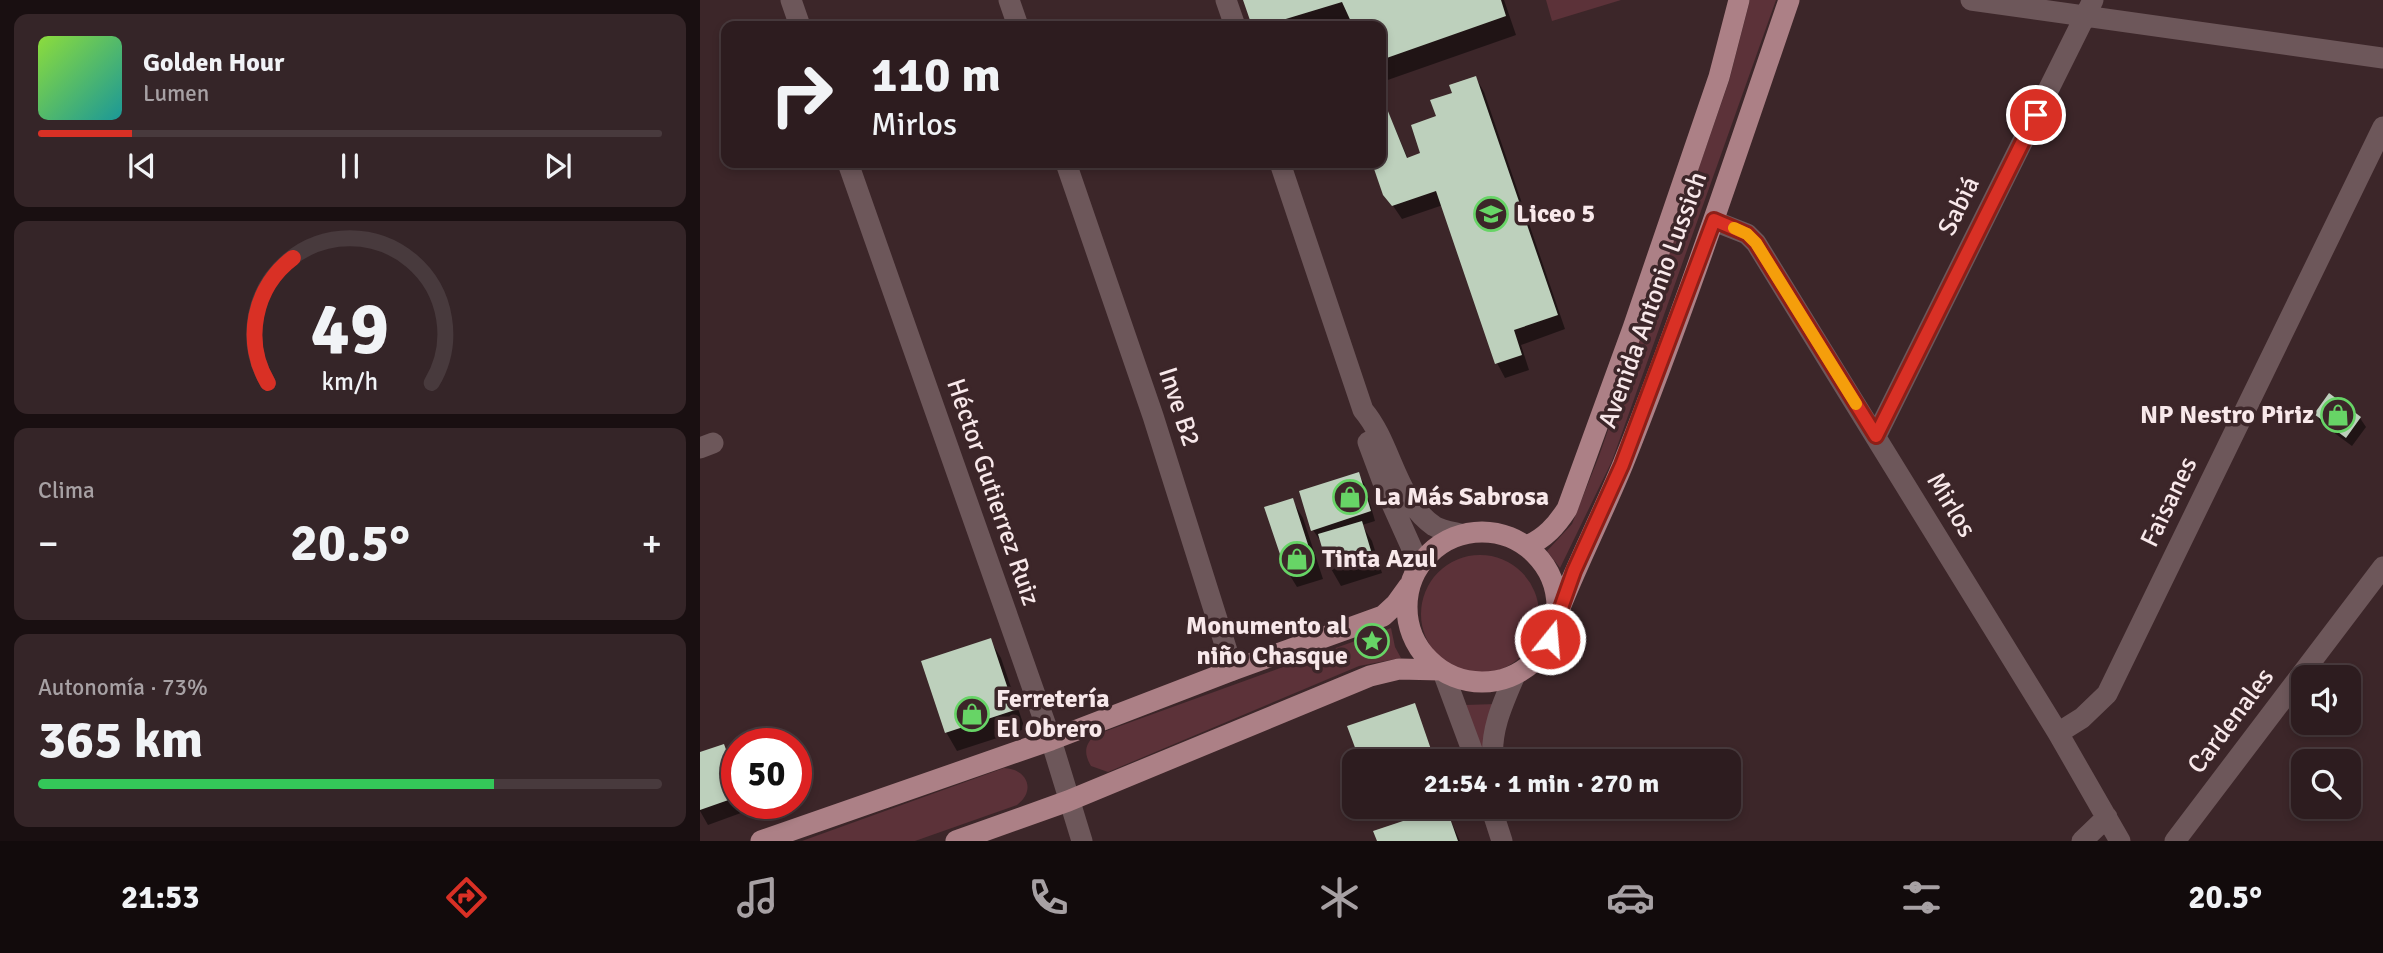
<!DOCTYPE html>
<html lang="es">
<head>
<meta charset="utf-8">
<style>
  body { margin:0; font-family:Signika,sans-serif; background:#352528; color:#f1f3f6; height:100vh; display:flex; flex-direction:column; font-size:26px; white-space:nowrap }
  * { box-sizing:border-box; margin:0 }
  p { font-size:23px; color:#a7a1a4 }
  .icon { flex:none; width:38px; height:38px; fill:none; stroke:currentColor; stroke-width:2; stroke-linecap:round; stroke-linejoin:round }
  .map { position:relative; flex:1; overflow:hidden }
  .drawer { display:flex; flex-direction:column; gap:14px; padding:14px; background:#190f11; width:700px }
  .drawer>* { flex:none }
  .hud { position:absolute; left:21px; top:21px; width:665px; height:147px; border-radius:14px; box-shadow:0 4px 10px #0003,0 0 0 2px #483a3d; background:#2d1c1f; color:#f1f3f6; overflow:hidden }
  .fabs { position:absolute; left:1591px; top:665px; display:grid; gap:14px }
  .fabs a { display:grid; place-items:center; width:70px; height:70px; border-radius:14px; background:#2d1c1f; box-shadow:0 4px 10px #0003,0 0 0 2px #483a3d; font-size:35px }
  .speed { position:absolute; left:21px; top:728px; display:flex; gap:14px; font-size:35px; font-weight:700; text-align:center }
  .speed>* { display:grid; place-content:center; width:91px; height:91px; border-radius:50%; background:#2d1c1f; box-shadow:0 4px 10px #0003,0 0 0 2px #483a3d; line-height:1 }
  .speed .limit { border:10px solid #d22; background:#fff; color:#111 }
  .pin { position:absolute; display:grid; place-items:center; width:60px; height:60px; color:#fff; margin:-30px; border:4px solid #fff; border-radius:50%; box-shadow:0 2px 7px #0007 }
  .me { position:absolute; width:77px; margin:-38px; rotate:17deg; stroke-linejoin:round; filter:drop-shadow(0 0 5px #0008) }
  .turn { display:flex; align-items:center; gap:24px; height:147px; padding:0 35px; font-size:32px }
  .turn .icon { width:91px; height:91px; stroke-width:2.5 }
  .turn b { display:block; font-size:49px; line-height:60px }
  .big { font-size:52px; font-weight:700; line-height:1.1 }
  .drawer .widget { flex:1; display:flex; flex-direction:column; justify-content:center; gap:10px; min-width:0; padding:0 24px; border-radius:14px; background:#352528 }
  .drawer .dial { align-items:center; gap:0 }
  .dial svg { height:182px; overflow:visible; fill:none; stroke:#483a3d; stroke-width:7; stroke-linecap:round; text-anchor:middle }
  .dial text { fill:#f1f3f6; stroke:none }
  .song { display:flex; align-items:center; gap:21px }
  .cover { width:84px; height:84px; border-radius:10px; background:linear-gradient(135deg,hsl(90 70% 55%),hsl(180 70% 35%)) }
  .played { height:7px; border-radius:4px; background:linear-gradient(90deg,#d93025 15%,#483a3d 15%) }
  .keys { display:flex; justify-content:space-around; direction:ltr }
  .heat { display:flex; justify-content:space-between; align-items:center; font-size:38px; direction:ltr }
  .charge { height:10px; border-radius:5px; background:linear-gradient(90deg,#34c759 73%,#483a3d 0) }
  .trip { position:absolute; left:642px; top:749px; width:399px; height:70px; border-radius:14px; background:#2d1c1f; box-shadow:0 4px 10px #0003,0 0 0 2px #483a3d; font-weight:700; line-height:70px; text-align:center }
  .dock { display:flex; height:112px; justify-content:space-around; align-items:center; background:#120b0c; color:#a7a1a4 }
  .dock .icon { width:49px; height:49px }
  .dock .selected { color:#d93025 }
  .dock b { font-size:32px; color:#f1f3f6 }
  main { display:flex; flex:1; min-height:0 }
  .map>svg:first-child { display:block }
  .green { fill:#5c3239 }
  .shadow { fill:#0007 }
  .building { fill:#bdd0bc }
  .lines { fill:none; stroke-linecap:round; stroke-linejoin:round }
  .minor { stroke:#6d575a; stroke-width:21 }
  .major { stroke:#ac8086; stroke-width:21 }
  .route-casing { stroke:#8d1f18; stroke-width:18 }
  .route { stroke:#d93025; stroke-width:12 }
  .slow { stroke:#f59e0b; stroke-width:12 }
  .labels { text-anchor:middle; dominant-baseline:central; stroke-width:7; stroke-linejoin:round; paint-order:stroke }
  .street-label { font-size:26px; fill:#f8e8ea; stroke:#3c2629 }
  .poi-label { font-size:26px; font-weight:bold; fill:#f8e8ea; stroke:#3c2629; text-anchor:start }
</style>
</head>
<body>
<main>
<section class="drawer">
<div class="widget">
<div class="song"><i class="cover"></i><div><b>Golden Hour</b><p>Lumen</p></div></div>
<div class="played"></div>
<div class="keys"><svg class="icon" aria-label="previous" viewBox="0 0 24 24"><path d="M18 5L8 12l10 7zM5 5v14"/></svg><svg class="icon" aria-label="pause" viewBox="0 0 24 24"><path d="M8 5v14M16 5v14"/></svg><svg class="icon" aria-label="next" viewBox="0 0 24 24"><path d="M6 5l10 7-10 7zM19 5v14"/></svg></div>
</div>
<div class="widget dial"><svg viewBox="0 0 100 80">
<path d="M14 69A42 42 0 1 1 86 69"/>
<path d="M14 69A42 42 0 0 1 25 14" stroke="#d93025"/>
<text x="50" y="56" font-size="32" font-weight="700">49</text>
<text x="50" y="72" font-size="11">km/h</text>
</svg></div>
<div class="widget"><p>Clima</p>
<div class="heat"><a>−</a><b class="big">20.5°</b><a>+</a></div>
</div>
<div class="widget"><p>Autonomía · 73%</p><b class="big">365 km</b><div class="charge"></div></div>
</section>
<div class="map">
<svg width="1683" height="841" viewBox="0 0 1683 841">
  <rect width="100%" height="100%" fill="#3c2629"/>
  <path class="green" d="M 846,0 L 921,0 L 852,21 Z
    M 1050,0 L 1076,0 L 912,461 L 860,568 L 847,551 L 872,524 L 899,456 L 1029,81 Z
    M721 614a59 59 0 1 1 118 0a59 59 0 1 1-118 0Z
    M 691,628 L 695,647 L 701,658 L 659,666 L 408,772 L 391,766 C 384,754 384,745 395,735 Z
    M 796,704 L 782,755 L 765,705 Z
    M 304,768 C 328,769 336,791 317,805 L 215,841 L 102,841 Z"/>
  <path class="shadow" d="M 545,0 L 804,0 L 816,35 L 682,82 L 681,26 L 655,26 L 653,21 L 635,26 L 553,26 Z
    M 776,78 L 784,92 L 865,329 L 821,345 L 829,370 L 805,378 L 797,363 L 743,205 L 702,219 L 685,194 L 674,163 L 681,163 L 681,95 L 708,159 L 722,154 L 738,117 L 754,94 Z
    M 1616,414 L 1660,418 L 1666,427 L 1652,446 L 1621,423 Z
    M 658,474 L 664,483 L 675,521 L 662,525 L 672,541 L 682,573 L 641,586 L 630,567 L 621,538 L 619,539 L 613,530 Z
    M 592,500 L 603,518 L 623,579 L 597,587 L 586,569 L 567,508 Z
    M 290,640 L 301,658 L 325,729 L 257,751 L 246,732 Z
    M 23,746 L 37,776 L 37,803 L 47,803 L 49,810 L 8,825 L 0,811 L 0,754 Z
    M 700,807 L 725,807 L 727,814 L 745,808 L 760,841 L 679,841 L 706,822 Z"/>
  <path class="building" d="M 543,0 L 801,0 L 806,16 L 681,60 L 681,26 L 653,26 L 642,2 L 563,26 L 552,26 Z
    M 776,76 L 858,315 L 814,330 L 822,355 L 795,364 L 736,191 L 692,206 L 683,195 L 672,163 L 681,163 L 681,94 L 707,158 L 720,153 L 711,125 L 736,116 L 730,100 L 752,93 L 749,85 Z
    M 1629,393 L 1661,417 L 1646,438 L 1614,414 Z
    M 659,472 L 671,511 L 611,531 L 599,491 Z
    M 593,498 L 613,560 L 585,569 L 564,507 Z
    M 662,521 L 672,554 L 628,568 L 618,534 Z
    M 291,638 L 315,710 L 245,733 L 221,661 Z
    M 715,703 L 735,761 L 660,761 L 647,726 Z
    M 24,744 L 37,780 L 37,797 L 0,810 L 0,752 Z
    M 698,807 L 726,807 L 727,812 L 746,807 L 758,841 L 677,841 L 673,831 L 703,821 Z"/>
  <g class="lines">
    <path class="minor" d="M 91,0 L 100,26
      M 309,0 L 318,26
      M 526,0 L 535,26
      M 1271,0 L 1683,58
      M 148,163 L 351,740 L 382,841
      M 366,163 L 453,416 L 533,670
      M 580,163 L 663,410 C 692,444 695,499 734,526 C 741,530 752,532 760,534
      M 1014,221 L 1047,234 L 1056,243 L 1358,733 L 1420,841
      M 1176,436 L 1393,0
      M 668,442 L 687,493 L 713,551 L 715,572
      M 0,448 L 13,443
      M 743,672 L 776,761
      M 1358,733 L 1382,718 L 1407,694 L 1683,127
      M 793,761 C 790,730 803,703 815,675
      M 791,807 L 802,841
      M 1382,841 L 1407,817
      M 1475,841 L 1683,567"/>
    <path class="major" d="M707 607a75 75 0 1 1 150 0a75 75 0 1 1-150 0Z
      M 827,546 C 845,538 856,526 867,509 L 933,328 L 1019,77 L 1039,0
      M 857,615 C 877,564 902,515 923,464 C 984,312 1036,155 1089,0
      M 61,841 L 351,740 L 533,670 L 683,616 L 696,604 L 709,586
      M 256,841 L 368,801 L 670,676 L 699,669 L 741,670"/>
  </g>
  <g class="lines">
    <g class="route-casing">
      <path id="route" d="M 850,639 L 874,571 L 922,465 L 1014,220 L 1047,234 L 1056,243 L 1176,436 L 1336,115"/>
    </g>
    <use href="#route" class="route"/>
    <path class="slow" d="M 1034,228 L 1047,234 L 1056,243 L 1156,404"/>
  </g>
  <defs>
    <g id="school-ring" transform="scale(1.75)"><circle r="9.5" fill="#3c2629" stroke="#67d466" stroke-width="1.5"/><path d="M0-5L7-2L0 1L-7-2ZM-4 1L0 2.5L4 1V4Q0 6-4 4Z" fill="#67d466"/></g>
    <g id="shop-ring" transform="scale(1.75)"><circle r="9.5" fill="#3c2629" stroke="#67d466" stroke-width="1.5"/><path d="M-5-2.5h2.3a2.7 3.5 0 0 1 5.4 0H5L5.5 6h-11ZM-1.5-2.5h3a1.5 2.3 0 0 0-3 0Z" fill="#67d466"/></g>
    <g id="sight-ring" transform="scale(1.75)"><circle r="9.5" fill="#3c2629" stroke="#67d466" stroke-width="1.5"/><path d="M0-6L1.8-2.2L6-1.7L2.9 1.2L3.7 5.4L0 3.3L-3.7 5.4L-2.9 1.2L-6-1.7L-1.8-2.2Z" fill="#67d466"/></g>
  </defs>
  <g fill-rule="evenodd">
    <use href="#school-ring" x="791" y="214"/>
    <use href="#shop-ring" x="1638" y="415"/>
    <use href="#shop-ring" x="650" y="497"/>
    <use href="#shop-ring" x="597" y="559"/>
    <use href="#sight-ring" x="672" y="641"/>
    <use href="#shop-ring" x="272" y="714"/>
  </g>
  <g class="labels">
    <g class="street-label">
      <text transform="translate(1259 206) rotate(-64)">Sabiá</text>
      <text transform="translate(953 300) rotate(-70)">Avenida Antonio Lussich</text>
      <text transform="translate(479 407) rotate(72)">Inve B2</text>
      <text transform="translate(293 492) rotate(71)">Héctor Gutierrez Ruiz</text>
      <text transform="translate(1469 502) rotate(-64)">Faisanes</text>
      <text transform="translate(1251 505) rotate(59)">Mirlos</text>
      <text transform="translate(1531 721) rotate(-53)">Cardenales</text>
    </g>
    <g class="poi-label">
      <text x="816" y="214">Liceo 5</text>
      <text x="1614" y="415" text-anchor="end">NP Nestro Piriz</text>
      <text x="674" y="497">La Más Sabrosa</text>
      <text x="622" y="559">Tinta Azul</text>
      <text x="648" y="626" text-anchor="end">Monumento al<tspan x="648" dy="30">niño Chasque</tspan></text>
      <text x="296" y="699">Ferretería<tspan x="296" dy="30">El Obrero</tspan></text>
    </g>
  </g>
</svg>
<div class="fabs">
<a><svg class="icon" aria-label="sound" viewBox="0 0 24 24"><path d="M4 9h4l5-4v14l-5-4H4zM17 9q2 3 0 6"/></svg></a>
<a><svg class="icon" aria-label="search" viewBox="0 0 24 24"><circle cx="10" cy="10" r="6"/><path d="M15 15l6 6"/></svg></a>
</div>
<div class="speed"><div class="limit">50</div></div>
<div class="pin" style="left:1336px;top:115px;background:#d93025"><svg class="icon" aria-label="arrive" viewBox="0 0 24 24"><path d="M6 21V4h12l-3 4 3 4H6"/></svg></div>
<svg class="me" style="left:850px;top:639px" viewBox="-20 -20 40 40"><circle r="17" fill="#d93025" stroke="#fff" stroke-width="3"/><path d="M0-11L8 9 0 5-8 9z" fill="#fff"/></svg>
<div class="trip">21:54 · 1 min · 270 m</div>
<div class="hud">
<div class="turn"><svg class="icon" aria-label="right" viewBox="0 0 24 24"><path d="M7 20v-9h11M14 6l5 5-5 5"/></svg><div><b>110 m</b>Mirlos</div></div>
</div>
</div>
</main>
<nav class="dock">
<b>21:53</b>
<svg class="icon selected" aria-label="directions" viewBox="0 0 24 24"><path d="M12 3l9 9-9 9-9-9zM9 14v-3h6M13 9l2 2-2 2"/></svg>
<svg class="icon" aria-label="music" viewBox="0 0 24 24"><path d="M9 18V5l10-2v13"/><circle cx="6" cy="18" r="3"/><circle cx="16" cy="16" r="3"/></svg>
<svg class="icon" aria-label="phone" viewBox="0 0 24 24"><path d="M5 4h4l2 5-3 2q2 4 5 5l2-3 5 2v4C11 20 4 13 5 4z"/></svg>
<svg class="icon" aria-label="climate" viewBox="0 0 24 24"><path d="M12 3v18M4 7l16 10M4 17L20 7"/></svg>
<svg class="icon" aria-label="car" viewBox="0 0 24 24"><path d="M5 17H2v-5l4-1 3-4h7l3 4 3 1v5h-3M9 17h6M6 11h13"/><circle cx="7" cy="17" r="2"/><circle cx="17" cy="17" r="2"/></svg>
<svg class="icon" aria-label="filters" viewBox="0 0 24 24"><path d="M4 7h16M4 17h16"/><circle cx="9" cy="7" r="2"/><circle cx="15" cy="17" r="2"/></svg>
<b>20.5°</b>
</nav>
</body>
</html>
